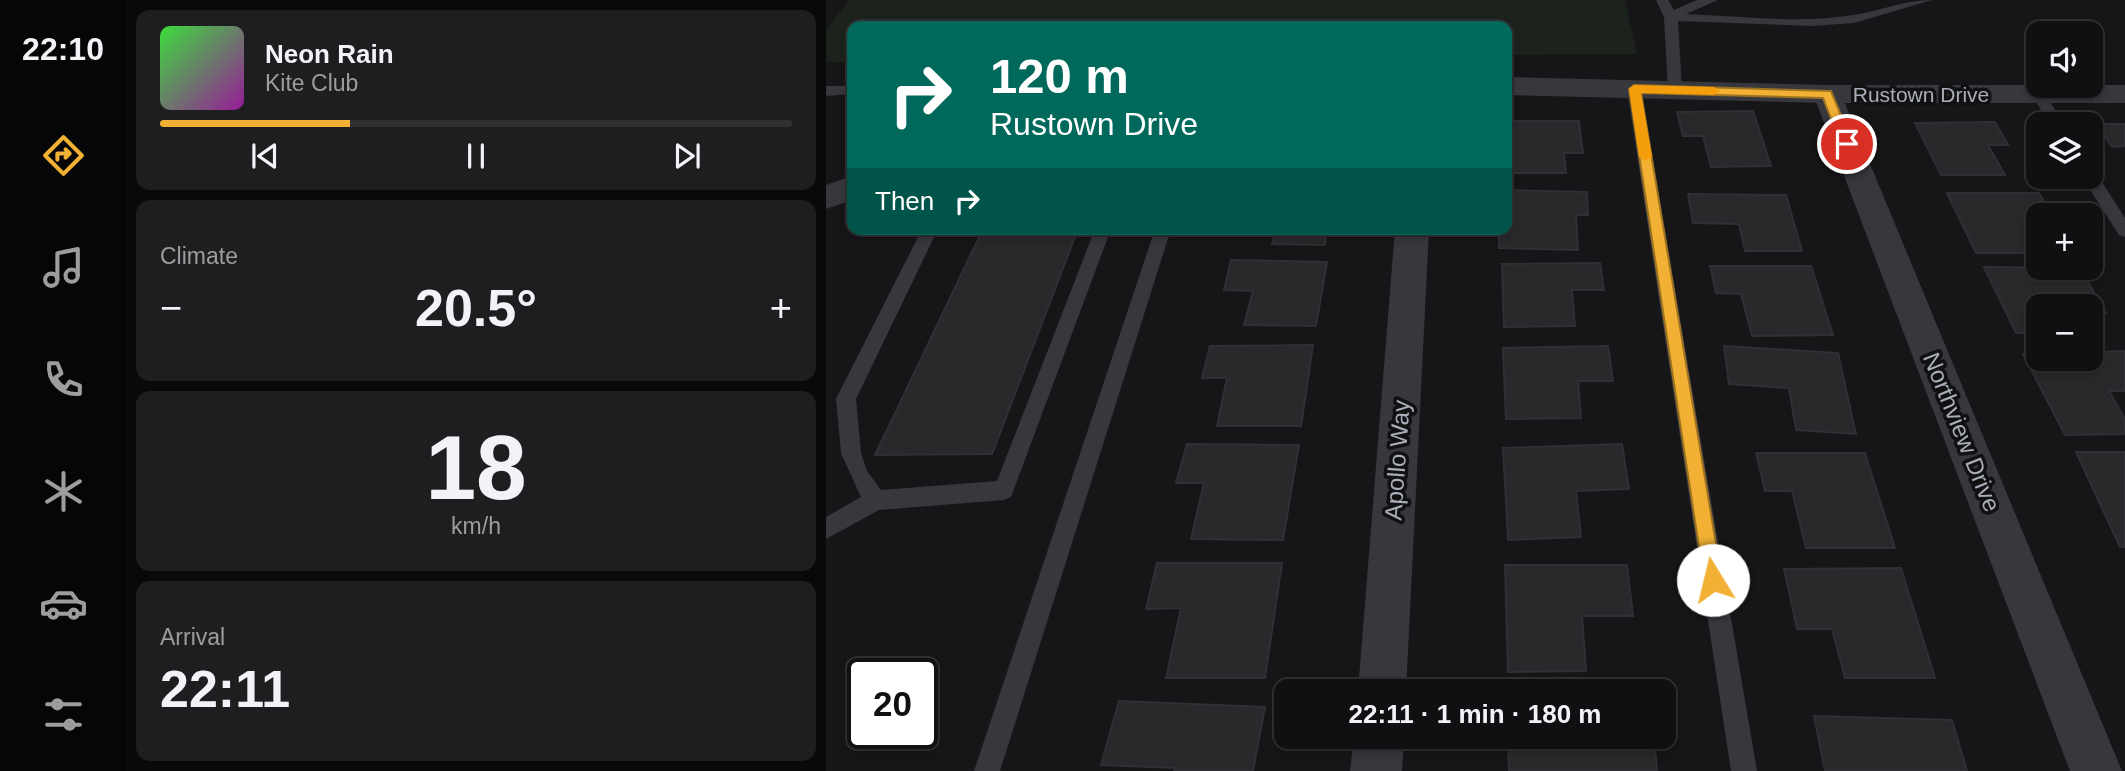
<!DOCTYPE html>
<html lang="en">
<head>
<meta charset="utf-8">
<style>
  body { margin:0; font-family:Helvetica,sans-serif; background:#1e1e20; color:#f1f3f6; height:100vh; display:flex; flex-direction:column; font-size:26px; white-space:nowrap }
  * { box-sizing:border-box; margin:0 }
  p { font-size:23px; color:#9c9d9f }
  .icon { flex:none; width:38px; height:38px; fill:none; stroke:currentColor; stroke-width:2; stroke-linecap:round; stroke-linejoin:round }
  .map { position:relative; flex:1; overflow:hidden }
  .panel { display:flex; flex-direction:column; gap:10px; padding:10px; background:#09090a; width:700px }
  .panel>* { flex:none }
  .banner { position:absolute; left:21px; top:21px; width:665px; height:214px; border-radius:14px; box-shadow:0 4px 10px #0003,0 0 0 2px #303032; background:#00695c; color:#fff; overflow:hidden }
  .buttons { position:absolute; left:1200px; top:21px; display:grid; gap:14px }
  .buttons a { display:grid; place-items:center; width:77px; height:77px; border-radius:14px; background:#101012; box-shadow:0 4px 10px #0003,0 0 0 2px #303032; font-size:35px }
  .speed { position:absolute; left:21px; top:658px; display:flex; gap:14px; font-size:35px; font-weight:700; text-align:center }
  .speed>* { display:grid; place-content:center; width:91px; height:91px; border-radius:50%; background:#101012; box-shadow:0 4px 10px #0003,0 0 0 2px #303032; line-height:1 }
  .speed .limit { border:4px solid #111; border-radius:10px; background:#fff; color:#111 }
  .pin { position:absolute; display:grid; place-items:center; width:60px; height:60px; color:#fff; margin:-30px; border:4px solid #fff; border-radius:50%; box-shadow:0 2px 7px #0007 }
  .me { position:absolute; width:77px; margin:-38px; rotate:351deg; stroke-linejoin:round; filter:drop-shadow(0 0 5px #0008) }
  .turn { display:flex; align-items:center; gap:24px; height:147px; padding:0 28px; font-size:32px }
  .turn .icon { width:91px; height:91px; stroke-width:2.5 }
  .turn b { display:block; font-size:49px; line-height:60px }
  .then { display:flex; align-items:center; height:66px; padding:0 28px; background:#0003; gap:14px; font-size:26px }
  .big { font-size:52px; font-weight:700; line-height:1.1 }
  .panel .widget { flex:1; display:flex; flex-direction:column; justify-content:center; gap:10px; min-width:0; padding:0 24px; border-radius:14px; background:#1e1e20 }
  .panel .dial { align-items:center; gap:0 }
  .dial b { font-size:91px; line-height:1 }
  .song { display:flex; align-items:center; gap:21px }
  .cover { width:84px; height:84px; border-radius:10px; background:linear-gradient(135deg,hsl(120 70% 55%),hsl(300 70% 35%)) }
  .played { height:7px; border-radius:4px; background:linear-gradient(90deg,#f2b134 30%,#303032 30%) }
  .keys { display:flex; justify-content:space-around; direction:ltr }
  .heat { display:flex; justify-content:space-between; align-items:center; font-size:38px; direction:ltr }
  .trip { position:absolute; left:448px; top:679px; width:402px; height:70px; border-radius:14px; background:#101012; box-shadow:0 4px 10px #0003,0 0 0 2px #303032; font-weight:700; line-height:70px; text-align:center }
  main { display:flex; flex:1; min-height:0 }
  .dock { display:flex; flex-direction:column; width:126px; justify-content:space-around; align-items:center; background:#060607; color:#9c9d9f }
  .dock .icon { width:49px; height:49px }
  .dock .active { color:#f2b134 }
  .dock b { font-size:32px; color:#f1f3f6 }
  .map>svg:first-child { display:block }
  .green { fill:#1c231d }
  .building { fill:#29292c; stroke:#303034; stroke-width:2 }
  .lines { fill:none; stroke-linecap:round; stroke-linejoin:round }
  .service { fill:#37383d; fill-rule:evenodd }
  .minor { fill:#37383d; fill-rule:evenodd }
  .tertiary { fill:#37383d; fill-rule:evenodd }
  .route { fill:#f2b134; stroke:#9d7322; stroke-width:2 }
  .slow { fill:#f59e0b }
  .labels { text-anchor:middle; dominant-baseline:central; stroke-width:7; stroke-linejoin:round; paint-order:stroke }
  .far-street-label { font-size:21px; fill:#a8adb8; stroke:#111113 }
  .street-label { font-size:24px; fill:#a8adb8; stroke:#111113 }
</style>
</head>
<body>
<main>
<nav class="dock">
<b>22:10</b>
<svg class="icon active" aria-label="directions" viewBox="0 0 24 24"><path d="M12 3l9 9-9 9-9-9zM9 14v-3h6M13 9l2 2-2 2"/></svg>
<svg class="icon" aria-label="music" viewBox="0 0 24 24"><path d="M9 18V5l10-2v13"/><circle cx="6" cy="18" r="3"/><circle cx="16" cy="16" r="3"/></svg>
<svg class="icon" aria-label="phone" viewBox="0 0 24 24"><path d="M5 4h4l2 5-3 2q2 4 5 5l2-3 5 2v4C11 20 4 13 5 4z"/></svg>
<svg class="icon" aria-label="climate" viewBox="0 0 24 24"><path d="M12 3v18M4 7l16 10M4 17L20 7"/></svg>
<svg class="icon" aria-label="car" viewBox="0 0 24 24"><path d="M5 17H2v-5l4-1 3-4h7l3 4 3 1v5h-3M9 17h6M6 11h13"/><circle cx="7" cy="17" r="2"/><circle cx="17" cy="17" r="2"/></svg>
<svg class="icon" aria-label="filters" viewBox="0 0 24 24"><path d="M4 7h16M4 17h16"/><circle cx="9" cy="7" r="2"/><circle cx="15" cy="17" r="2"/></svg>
</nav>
<section class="panel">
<div class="widget">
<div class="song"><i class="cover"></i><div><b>Neon Rain</b><p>Kite Club</p></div></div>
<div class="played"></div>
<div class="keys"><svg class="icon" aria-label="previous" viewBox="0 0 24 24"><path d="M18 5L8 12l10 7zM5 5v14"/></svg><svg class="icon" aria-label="pause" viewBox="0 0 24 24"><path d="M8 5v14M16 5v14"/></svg><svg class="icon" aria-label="next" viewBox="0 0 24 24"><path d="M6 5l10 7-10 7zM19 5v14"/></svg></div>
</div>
<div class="widget"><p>Climate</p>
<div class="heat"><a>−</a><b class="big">20.5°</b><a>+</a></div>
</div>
<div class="widget dial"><b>18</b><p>km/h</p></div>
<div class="widget"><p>Arrival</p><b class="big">22:11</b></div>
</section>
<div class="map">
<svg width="1299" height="771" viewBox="0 0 1299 771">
  <rect width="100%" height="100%" fill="#161618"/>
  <path class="green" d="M 23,0 L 799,0 L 811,54 L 681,55 L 681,26 L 26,26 L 26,62 L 0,62 L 0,30 Z"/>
  <path class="building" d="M 927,111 L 945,166 L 885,167 L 877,136 L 857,136 L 851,112 Z
    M 681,121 L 753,121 L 757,153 L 738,153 L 740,173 L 681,173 Z
    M 1169,122 L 1182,145 L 1162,145 L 1179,175 L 1115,175 L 1089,123 Z
    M 1271,124 L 1299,124 L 1299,146 L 1286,147 Z
    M 681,190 L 761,192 L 762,215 L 750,215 L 752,250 L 673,248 L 673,229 L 681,229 Z
    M 1121,193 L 1213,193 L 1226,215 L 1213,215 L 1213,253 L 1150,253 Z
    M 862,194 L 960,195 L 976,251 L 919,251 L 913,224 L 867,223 Z
    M 157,229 L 252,229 L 166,454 L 49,455 Z
    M 449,229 L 501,229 L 499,245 L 446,244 Z
    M 405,260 L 501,262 L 490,326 L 418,325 L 427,291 L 398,290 Z
    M 774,263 L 778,290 L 746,290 L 749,326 L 678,327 L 676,264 Z
    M 884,266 L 985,266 L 1007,335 L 926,336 L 915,294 L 890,293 Z
    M 1158,267 L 1254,268 L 1280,313 L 1265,313 L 1265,306 L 1213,306 L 1213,334 L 1190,333 Z
    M 487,345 L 475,426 L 391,426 L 401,378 L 376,378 L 384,346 Z
    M 782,346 L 787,381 L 752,381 L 755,418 L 680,419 L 677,348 Z
    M 898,346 L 1012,353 L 1030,434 L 970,430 L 963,388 L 903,384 Z
    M 1299,351 L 1299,391 L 1283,391 L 1299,419 L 1299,434 L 1239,435 L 1197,354 L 1213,353 L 1213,359 L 1265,359 L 1265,352 Z
    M 361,444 L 473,445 L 457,540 L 365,539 L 378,483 L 350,483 Z
    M 796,444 L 803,489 L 750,491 L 755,537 L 682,540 L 677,448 Z
    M 1250,452 L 1299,452 L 1299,547 L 1294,547 Z
    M 930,453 L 1039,453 L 1069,548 L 980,548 L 966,491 L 939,491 Z
    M 331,563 L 456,563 L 439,678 L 340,678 L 355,608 L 320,609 Z
    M 679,565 L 801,565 L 807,616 L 756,616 L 760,671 L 682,672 Z
    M 1075,568 L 1109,678 L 1019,678 L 1006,629 L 971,629 L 958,569 Z
    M 293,701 L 439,707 L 427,771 L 348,771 L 349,768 L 275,765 Z
    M 988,716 L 1126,720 L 1141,771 L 999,771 Z
    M 682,737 L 828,737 L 831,771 L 683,771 Z"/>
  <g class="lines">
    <path class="service" d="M 830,0 L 842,0 L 848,10 L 871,0 L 892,0 L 860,14 C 915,16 973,24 1027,15 C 1055,11 1078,0 1106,0 L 1028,23 L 985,26 L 852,21 L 856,90 L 849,95 L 842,90 L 838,17 Z
      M 808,84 L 815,89 L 931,771 L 905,771 L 801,89 Z
      M 0,86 L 26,86 L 26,94 L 0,96 Z
      M 1212,89 L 1217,91 L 1238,124 L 1224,124 L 1205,94 Z
      M 1265,172 L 1270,173 L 1299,218 L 1299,237 L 1293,235 L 1256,177 L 1265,177 Z
      M 96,229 L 112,229 L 30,399 L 35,453 L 41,471 L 55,490 L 171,481 L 269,229 L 285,229 L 185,497 L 178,500 L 53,510 L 0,539 L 0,517 L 35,497 L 15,453 L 10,399 Z
      M 329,229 L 345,229 L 174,771 L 148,771 Z"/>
    <path class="minor" d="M 1001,85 L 1011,88 L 1015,94 L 1296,771 L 1244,771 L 987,94 L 991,88 Z
      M 569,229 L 603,229 L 580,691 L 532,691 Z
      M 528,737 L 578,737 L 576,771 L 524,771 Z"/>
    <path class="tertiary" d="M 681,77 L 1001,85 L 1299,85 L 1299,103 L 1001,103 L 681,95 Z
      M 26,176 L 26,200 L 0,209 L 0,185 Z"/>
  </g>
  <path class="route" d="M 808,85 L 1005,91 L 1027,144 L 1021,148 L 1016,147 L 997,98 L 815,93 L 896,580 L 894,586 L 887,589 L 881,586 L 878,580 L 803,89 Z"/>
  <path class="slow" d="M 808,85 L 888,87 L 894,91 L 888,95 L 815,93 L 826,157 L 819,161 L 813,157 L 803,89 Z"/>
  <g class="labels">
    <g class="far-street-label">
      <text x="1095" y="94">Rustown Drive</text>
    </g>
    <g class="street-label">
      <text transform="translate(1136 432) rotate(68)">Northview Drive</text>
      <text transform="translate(571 460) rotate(-86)">Apollo Way</text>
    </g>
  </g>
</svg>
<div class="buttons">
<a><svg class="icon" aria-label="sound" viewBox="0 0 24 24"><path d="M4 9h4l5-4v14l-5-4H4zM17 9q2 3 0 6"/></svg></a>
<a><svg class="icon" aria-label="layers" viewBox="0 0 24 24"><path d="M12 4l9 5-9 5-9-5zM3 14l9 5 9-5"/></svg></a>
<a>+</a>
<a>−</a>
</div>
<div class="speed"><div class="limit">20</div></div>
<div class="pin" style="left:1021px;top:144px;background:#d93025"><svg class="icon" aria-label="arrive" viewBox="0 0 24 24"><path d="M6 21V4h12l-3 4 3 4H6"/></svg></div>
<svg class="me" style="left:887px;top:580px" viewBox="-20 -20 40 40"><circle r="19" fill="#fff"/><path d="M0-13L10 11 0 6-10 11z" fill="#f2b134"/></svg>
<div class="trip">22:11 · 1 min · 180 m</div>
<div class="banner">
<div class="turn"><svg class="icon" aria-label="right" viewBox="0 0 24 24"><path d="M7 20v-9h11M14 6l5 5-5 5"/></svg><div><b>120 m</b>Rustown Drive</div></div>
<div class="then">Then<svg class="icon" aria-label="right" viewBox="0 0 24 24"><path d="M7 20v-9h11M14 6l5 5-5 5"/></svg></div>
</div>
</div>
</main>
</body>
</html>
